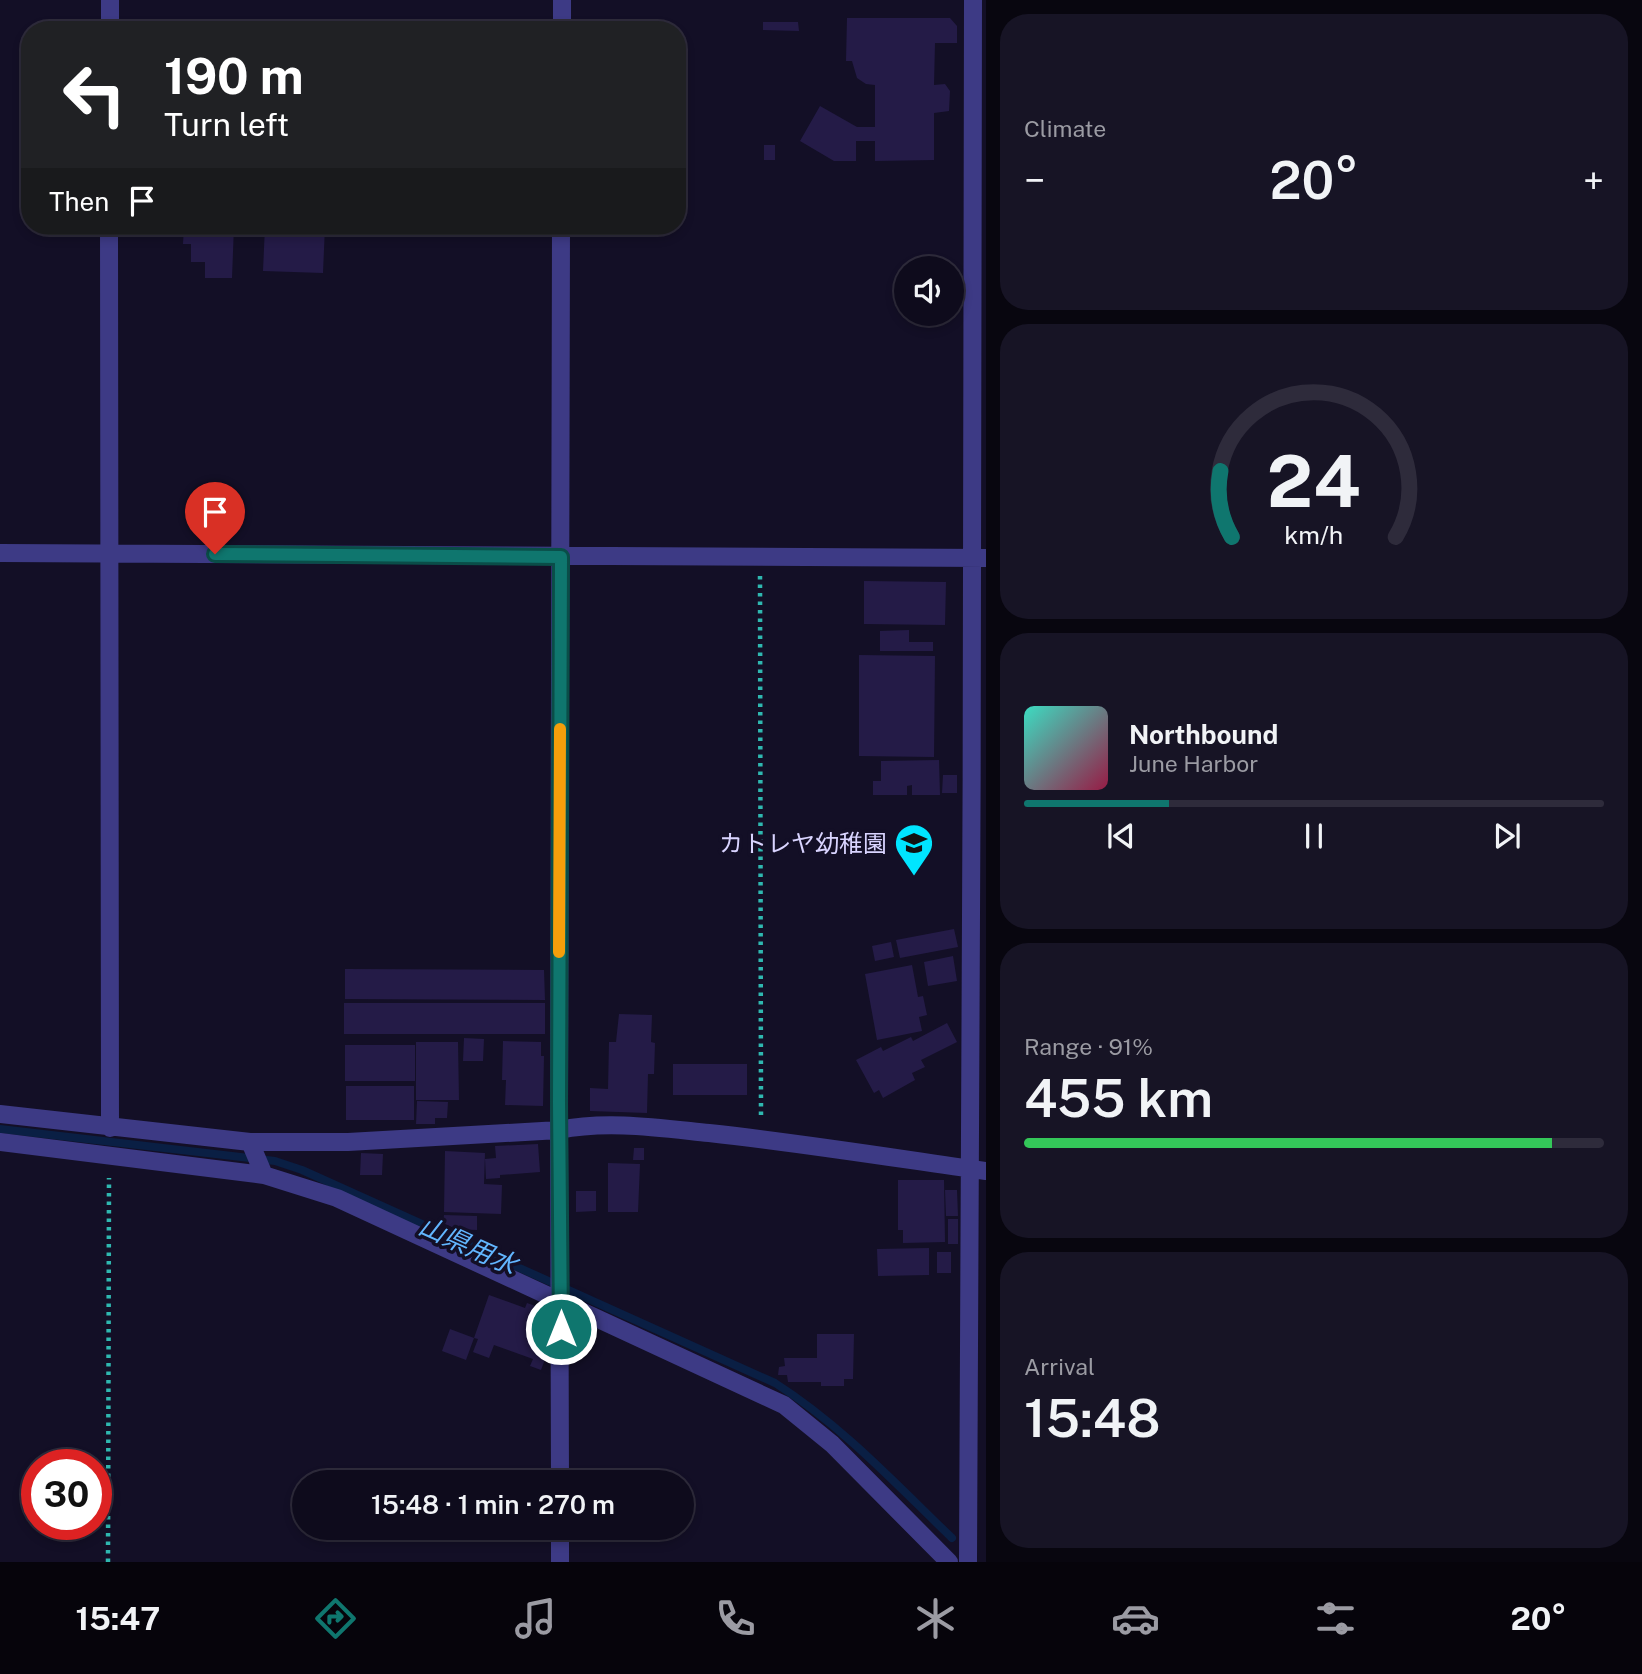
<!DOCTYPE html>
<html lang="en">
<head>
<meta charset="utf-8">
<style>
  body { margin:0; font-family:"Public Sans","Noto Sans JP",sans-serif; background:#171425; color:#f1f3f6; height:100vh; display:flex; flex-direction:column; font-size:26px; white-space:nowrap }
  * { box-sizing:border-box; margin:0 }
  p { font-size:23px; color:#9b9ba3 }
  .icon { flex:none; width:38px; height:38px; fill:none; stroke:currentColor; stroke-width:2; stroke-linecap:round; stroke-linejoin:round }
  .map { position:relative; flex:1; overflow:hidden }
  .side { display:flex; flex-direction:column; gap:14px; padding:14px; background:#08060f; width:656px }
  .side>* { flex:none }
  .guide { position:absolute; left:21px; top:21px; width:665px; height:214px; border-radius:28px; box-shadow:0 4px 10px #0003,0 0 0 2px #2e2b3b; background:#202124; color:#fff; overflow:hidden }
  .tools { position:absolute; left:894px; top:256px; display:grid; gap:14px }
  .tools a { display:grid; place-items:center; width:70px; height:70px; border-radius:50%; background:#0e0b1c; box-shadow:0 4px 10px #0003,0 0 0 2px #2e2b3b; font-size:35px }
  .speed { position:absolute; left:21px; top:1449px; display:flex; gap:14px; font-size:35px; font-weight:700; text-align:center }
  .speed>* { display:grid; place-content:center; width:91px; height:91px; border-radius:50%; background:#0e0b1c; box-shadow:0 4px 10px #0003,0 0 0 2px #2e2b3b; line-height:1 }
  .speed .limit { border:10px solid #d22; background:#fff; color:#111 }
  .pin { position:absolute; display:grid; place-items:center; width:60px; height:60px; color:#fff; margin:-72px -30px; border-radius:50% 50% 50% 0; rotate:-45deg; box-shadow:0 0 7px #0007 }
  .pin .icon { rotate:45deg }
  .me { position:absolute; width:77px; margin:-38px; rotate:0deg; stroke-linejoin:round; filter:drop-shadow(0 0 5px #0008) }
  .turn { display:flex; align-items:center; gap:24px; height:147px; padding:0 28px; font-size:32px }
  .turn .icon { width:91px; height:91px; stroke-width:2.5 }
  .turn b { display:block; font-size:49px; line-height:60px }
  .then { display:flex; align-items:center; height:66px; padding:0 28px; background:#0003; gap:14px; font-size:26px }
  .big { font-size:52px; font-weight:600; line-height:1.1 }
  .side .tile { flex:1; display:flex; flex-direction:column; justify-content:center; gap:10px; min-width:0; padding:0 24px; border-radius:28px; background:#171425 }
  .side .dial { align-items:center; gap:0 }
  .dial svg { height:182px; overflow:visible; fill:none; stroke:#2e2b3b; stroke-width:7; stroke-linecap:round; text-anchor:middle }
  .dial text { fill:#f1f3f6; stroke:none }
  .song { display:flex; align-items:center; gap:21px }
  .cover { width:84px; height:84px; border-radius:10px; background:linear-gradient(135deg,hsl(170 70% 55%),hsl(340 70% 35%)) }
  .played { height:7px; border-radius:4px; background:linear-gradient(90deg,#0f766e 25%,#2e2b3b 25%) }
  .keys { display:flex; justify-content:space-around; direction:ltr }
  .heat { display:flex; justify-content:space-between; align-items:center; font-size:38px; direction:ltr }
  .charge { height:10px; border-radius:5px; background:linear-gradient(90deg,#34c759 91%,#2e2b3b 0) }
  .trip { position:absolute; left:292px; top:1470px; width:402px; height:70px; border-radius:35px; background:#0e0b1c; box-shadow:0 4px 10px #0003,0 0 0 2px #2e2b3b; font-weight:600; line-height:70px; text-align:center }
  .menu { display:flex; height:112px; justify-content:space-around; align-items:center; background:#06040b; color:#9b9ba3 }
  .menu .icon { width:49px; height:49px }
  .menu .on { color:#0f766e }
  .menu b { font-size:32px; color:#f1f3f6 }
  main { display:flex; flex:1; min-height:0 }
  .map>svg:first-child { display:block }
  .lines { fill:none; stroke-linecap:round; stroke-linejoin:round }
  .stream { stroke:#0a1f44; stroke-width:8 }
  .building { fill:#241b47 }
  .path { stroke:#2fb8b0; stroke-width:4.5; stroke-dasharray:3.5 5; stroke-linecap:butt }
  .street { stroke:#3d3a85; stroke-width:18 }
  .route-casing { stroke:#0a4d48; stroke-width:18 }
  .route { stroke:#0f766e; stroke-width:12 }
  .slow { stroke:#f59e0b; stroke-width:12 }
  .labels { text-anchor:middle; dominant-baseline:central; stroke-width:7; stroke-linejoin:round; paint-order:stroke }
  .poi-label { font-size:24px; fill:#d9d4ff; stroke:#130f26; text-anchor:end }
  .water-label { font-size:26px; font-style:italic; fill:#62b6ff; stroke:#130f26 }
</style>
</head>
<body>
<main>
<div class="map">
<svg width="986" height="1562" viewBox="0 0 986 1562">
  <rect width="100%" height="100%" fill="#130f26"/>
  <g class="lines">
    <path class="stream" d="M 0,1129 L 275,1161 L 302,1170 L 775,1383 C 841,1425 895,1483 952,1538"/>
  </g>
  <path class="building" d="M 847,18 L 950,18 L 957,26 L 957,43 L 935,43 L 934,85 L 945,84 L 950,91 L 949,111 L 934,113 L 934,160 L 875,161 L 875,141 L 856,141 L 856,161 L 834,161 L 800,141 L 820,106 L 857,127 L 875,127 L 875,85 L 866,84 L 857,78 L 852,61 L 846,61 Z
    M 763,22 L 798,22 L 799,31 L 763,30 Z
    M 764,145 L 775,145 L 775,160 L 764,160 Z
    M 184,226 L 234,226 L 232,278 L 205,278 L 205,262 L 191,262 L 191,244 L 183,244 Z
    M 265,226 L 325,226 L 323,273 L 263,271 Z
    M 864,581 L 946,582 L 945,625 L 864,624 Z
    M 909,630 L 909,642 L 933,642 L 933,651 L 880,651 L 880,631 Z
    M 859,655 L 935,656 L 934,757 L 859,756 Z
    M 939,760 L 940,795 L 912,795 L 912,785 L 907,786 L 907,795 L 873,795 L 873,781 L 881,781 L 881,761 Z
    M 943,775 L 957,775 L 957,793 L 942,793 Z
    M 954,929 L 958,947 L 900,958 L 896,940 Z
    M 891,942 L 894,957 L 875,961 L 872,946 Z
    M 953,956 L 957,981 L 928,986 L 924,962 Z
    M 912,965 L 918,997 L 923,996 L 927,1015 L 919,1017 L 922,1031 L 877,1040 L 865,974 Z
    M 345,969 L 544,970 L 545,1000 L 345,999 Z
    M 344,1003 L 545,1003 L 545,1034 L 344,1034 Z
    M 619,1014 L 652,1015 L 651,1042 L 655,1043 L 654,1074 L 648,1074 L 647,1113 L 590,1111 L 590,1088 L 608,1089 L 609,1042 L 616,1042 Z
    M 947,1023 L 957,1042 L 921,1060 L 925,1067 L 912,1073 L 915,1080 L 883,1098 L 879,1090 L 874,1093 L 856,1060 L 881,1047 L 883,1051 L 911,1037 L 913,1041 Z
    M 464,1038 L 484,1039 L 483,1061 L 463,1061 Z
    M 503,1041 L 541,1042 L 541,1056 L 544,1056 L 543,1106 L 505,1105 L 506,1080 L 502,1080 Z
    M 416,1042 L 458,1042 L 459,1100 L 416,1100 Z
    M 345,1045 L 415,1045 L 415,1081 L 345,1081 Z
    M 673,1064 L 747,1064 L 747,1095 L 673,1095 Z
    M 346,1086 L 414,1086 L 414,1120 L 346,1120 Z
    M 417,1101 L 448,1102 L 447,1118 L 435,1118 L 435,1124 L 416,1124 Z
    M 538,1144 L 540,1172 L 500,1175 L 500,1178 L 486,1179 L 485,1159 L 496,1158 L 495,1146 Z
    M 634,1148 L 644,1148 L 644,1160 L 633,1160 Z
    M 445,1151 L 485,1153 L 484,1184 L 502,1185 L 501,1214 L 444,1212 Z
    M 361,1153 L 383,1154 L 382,1175 L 360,1175 Z
    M 608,1163 L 640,1164 L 638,1212 L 608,1212 Z
    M 898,1180 L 944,1180 L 945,1242 L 903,1243 L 903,1230 L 898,1230 Z
    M 945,1190 L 957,1190 L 958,1216 L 946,1216 Z
    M 576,1191 L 596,1191 L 596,1211 L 576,1212 Z
    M 444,1215 L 477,1216 L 477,1230 L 456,1229 L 443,1223 Z
    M 948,1219 L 958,1219 L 958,1244 L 948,1244 Z
    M 929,1248 L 929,1275 L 878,1276 L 877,1249 Z
    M 937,1252 L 951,1252 L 951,1273 L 937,1273 Z
    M 489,1295 L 525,1308 L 527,1303 L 547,1310 L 537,1336 L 546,1339 L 543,1349 L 548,1351 L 541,1370 L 530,1366 L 533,1359 L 494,1345 L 489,1358 L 473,1352 L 478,1339 L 474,1338 Z
    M 450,1329 L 474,1338 L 466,1360 L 442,1351 Z
    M 817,1334 L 854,1334 L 853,1379 L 844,1379 L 844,1386 L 821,1386 L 821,1382 L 788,1382 L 787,1375 L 778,1375 L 779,1367 L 785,1366 L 784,1358 L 817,1358 Z"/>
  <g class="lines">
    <path class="path" d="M 760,576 L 761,1117
      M 108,1562 L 109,1178"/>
    <path class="street" d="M 110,30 L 110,0
      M 562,30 L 562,0
      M 109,226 L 110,1128
      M 0,553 L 986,558
      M 0,1114 L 250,1142 L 348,1142 L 559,1130 C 607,1120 660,1128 709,1133 C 801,1143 894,1158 986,1171
      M 0,1142 L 264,1175
      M 250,1142 L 264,1175 L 337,1198 L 784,1405 L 832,1444 L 949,1562
      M 560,1482 L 559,1130 L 561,226
      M 560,1562 L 560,1528
      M 968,1562 C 974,1041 970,521 973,0"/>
  </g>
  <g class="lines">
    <g class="route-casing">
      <path id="route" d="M 215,554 L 561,557 L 559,1102 L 561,1329"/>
    </g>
    <use href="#route" class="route"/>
    <path class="slow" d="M 559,952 L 560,729"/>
  </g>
  <defs>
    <g id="school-pin" transform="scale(2.0125)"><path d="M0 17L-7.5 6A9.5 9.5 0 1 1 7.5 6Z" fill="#00e5ff" stroke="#130f26"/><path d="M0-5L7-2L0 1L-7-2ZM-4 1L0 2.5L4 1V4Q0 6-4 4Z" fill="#111"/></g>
  </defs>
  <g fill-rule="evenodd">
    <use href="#school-pin" x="914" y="843"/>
  </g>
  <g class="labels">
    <g class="poi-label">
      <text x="887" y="843">カトレヤ幼稚園</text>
    </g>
    <g class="water-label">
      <text transform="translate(468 1245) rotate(24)">山県用水</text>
    </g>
  </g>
</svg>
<div class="tools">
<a><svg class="icon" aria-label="sound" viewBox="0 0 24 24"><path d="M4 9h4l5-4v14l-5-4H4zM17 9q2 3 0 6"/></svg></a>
</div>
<div class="speed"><div class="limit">30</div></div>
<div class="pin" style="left:215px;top:554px;background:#d93025"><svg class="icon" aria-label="arrive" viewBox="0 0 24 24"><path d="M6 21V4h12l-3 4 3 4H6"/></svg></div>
<svg class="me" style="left:561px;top:1329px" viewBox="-20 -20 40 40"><circle r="17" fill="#0f766e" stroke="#fff" stroke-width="3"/><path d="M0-11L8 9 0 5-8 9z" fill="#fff"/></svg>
<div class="trip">15:48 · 1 min · 270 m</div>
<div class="guide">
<div class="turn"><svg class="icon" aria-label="left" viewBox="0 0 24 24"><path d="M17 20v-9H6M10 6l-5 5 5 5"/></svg><div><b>190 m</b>Turn left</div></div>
<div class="then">Then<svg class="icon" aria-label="arrive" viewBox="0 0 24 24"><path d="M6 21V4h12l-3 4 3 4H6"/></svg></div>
</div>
</div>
<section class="side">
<div class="tile"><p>Climate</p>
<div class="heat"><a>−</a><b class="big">20°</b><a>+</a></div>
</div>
<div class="tile dial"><svg viewBox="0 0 100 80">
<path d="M14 69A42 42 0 1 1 86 69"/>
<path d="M14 69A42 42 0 0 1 9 40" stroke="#0f766e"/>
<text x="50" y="56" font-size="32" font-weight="700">24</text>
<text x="50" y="72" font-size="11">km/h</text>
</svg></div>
<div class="tile">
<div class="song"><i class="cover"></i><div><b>Northbound</b><p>June Harbor</p></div></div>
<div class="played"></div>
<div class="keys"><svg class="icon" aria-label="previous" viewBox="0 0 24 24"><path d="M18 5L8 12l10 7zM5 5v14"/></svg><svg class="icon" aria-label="pause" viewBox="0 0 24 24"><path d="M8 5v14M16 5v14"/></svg><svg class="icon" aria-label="next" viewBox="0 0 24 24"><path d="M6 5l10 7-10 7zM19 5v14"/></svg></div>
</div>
<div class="tile"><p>Range · 91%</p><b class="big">455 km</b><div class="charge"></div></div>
<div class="tile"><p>Arrival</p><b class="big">15:48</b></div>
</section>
</main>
<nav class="menu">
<b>15:47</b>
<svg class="icon on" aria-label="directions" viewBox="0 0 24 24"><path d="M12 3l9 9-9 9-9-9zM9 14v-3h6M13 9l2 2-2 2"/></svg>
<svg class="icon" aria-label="music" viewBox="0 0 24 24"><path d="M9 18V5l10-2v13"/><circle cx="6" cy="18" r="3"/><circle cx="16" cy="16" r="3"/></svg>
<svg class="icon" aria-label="phone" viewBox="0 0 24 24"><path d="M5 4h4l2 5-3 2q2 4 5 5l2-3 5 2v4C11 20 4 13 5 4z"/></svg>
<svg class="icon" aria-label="climate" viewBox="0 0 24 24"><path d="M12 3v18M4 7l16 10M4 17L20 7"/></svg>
<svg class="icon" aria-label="car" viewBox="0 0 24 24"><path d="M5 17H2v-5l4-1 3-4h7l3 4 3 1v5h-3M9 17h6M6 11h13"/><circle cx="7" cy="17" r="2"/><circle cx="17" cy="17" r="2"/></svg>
<svg class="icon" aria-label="filters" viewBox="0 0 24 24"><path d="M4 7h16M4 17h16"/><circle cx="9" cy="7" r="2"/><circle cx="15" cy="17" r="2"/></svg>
<b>20°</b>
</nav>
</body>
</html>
